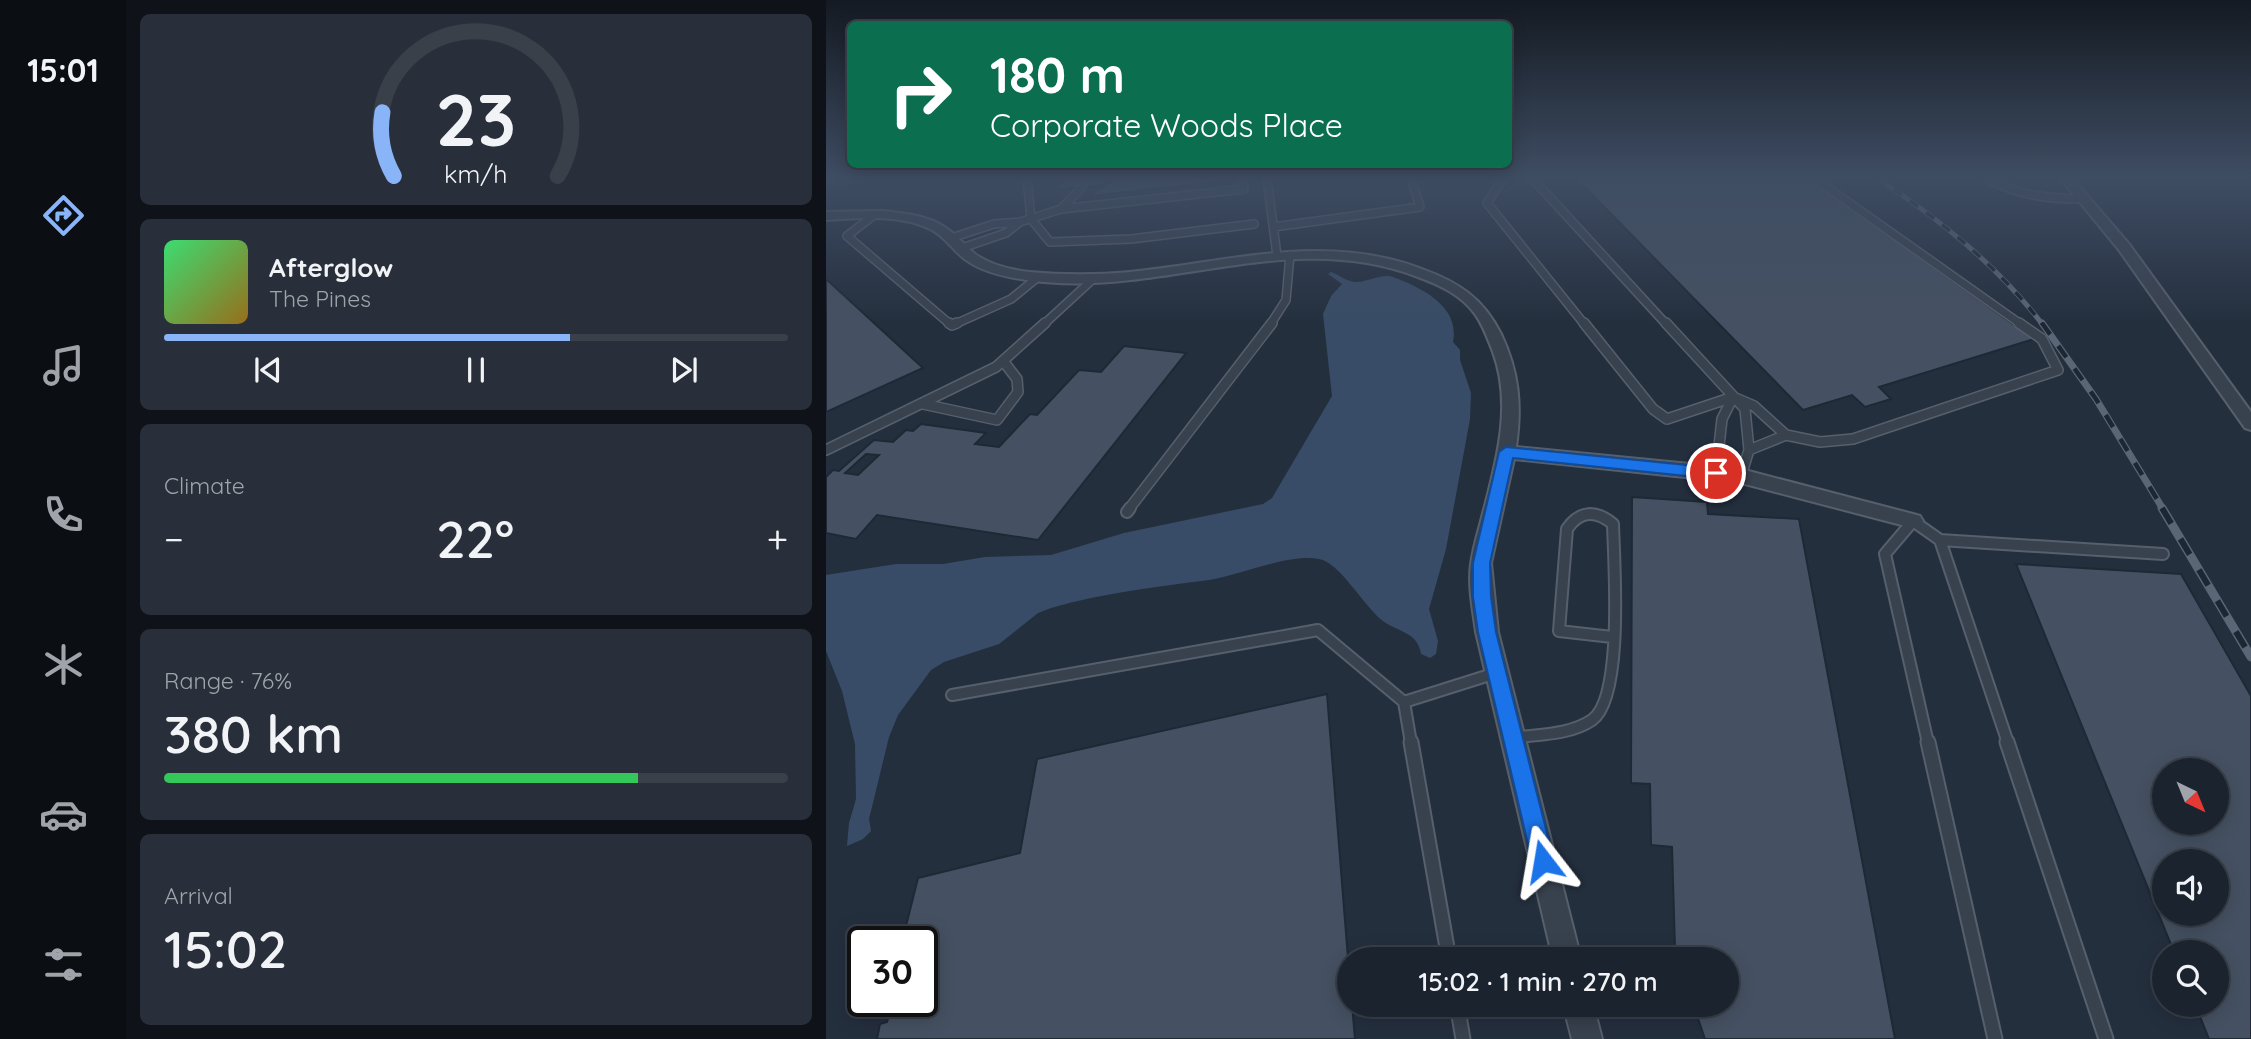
<!DOCTYPE html>
<html lang="en">
<head>
<meta charset="utf-8">
<style>
  body { margin:0; font-family:Quicksand,sans-serif; background:#282f3a; color:#f1f3f6; height:100vh; display:flex; flex-direction:column; font-size:26px; white-space:nowrap }
  * { box-sizing:border-box; margin:0 }
  p { font-size:23px; color:#a0a4aa }
  .icon { flex:none; width:38px; height:38px; fill:none; stroke:currentColor; stroke-width:2; stroke-linecap:round; stroke-linejoin:round }
  .map { position:relative; flex:1; overflow:hidden }
  .drawer { display:flex; flex-direction:column; gap:14px; padding:14px; background:#0f1319; width:700px }
  .drawer>* { flex:none }
  .top-card { position:absolute; left:21px; top:21px; width:665px; height:147px; border-radius:10px; box-shadow:0 4px 18px #0003,0 0 0 2px #39404a; background:#0b6e4f; color:#fff; overflow:hidden }
  .needle { width:46px; rotate:137deg }
  .controls { position:absolute; left:1326px; top:758px; display:grid; gap:14px }
  .controls a { display:grid; place-items:center; width:77px; height:77px; border-radius:50%; background:#1b232e; box-shadow:0 4px 18px #0003,0 0 0 2px #39404a; font-size:35px }
  .speed { position:absolute; left:21px; top:926px; display:flex; gap:14px; font-size:35px; font-weight:700; text-align:center }
  .speed>* { display:grid; place-content:center; width:91px; height:91px; border-radius:50%; background:#1b232e; box-shadow:0 4px 18px #0003,0 0 0 2px #39404a; line-height:1 }
  .speed .limit { border:4px solid #111; border-radius:10px; background:#fff; color:#111 }
  .pin { position:absolute; display:grid; place-items:center; width:60px; height:60px; color:#fff; margin:-30px; border:4px solid #fff; border-radius:50%; box-shadow:0 2px 7px #0007 }
  .me { position:absolute; width:77px; margin:-38px; rotate:346deg; stroke-linejoin:round; filter:drop-shadow(0 0 5px #0008) }
  .turn { display:flex; align-items:center; gap:24px; height:147px; padding:0 28px; font-size:32px }
  .turn .icon { width:91px; height:91px; stroke-width:2.5 }
  .turn b { display:block; font-size:49px; line-height:60px }
  .big { font-size:52px; font-weight:600; line-height:1.1 }
  .drawer .widget { flex:1; display:flex; flex-direction:column; justify-content:center; gap:10px; min-width:0; padding:0 24px; border-radius:10px; background:#282f3a }
  .drawer .dial { align-items:center; gap:0 }
  .dial svg { height:182px; overflow:visible; fill:none; stroke:#39404a; stroke-width:7; stroke-linecap:round; text-anchor:middle }
  .dial text { fill:#f1f3f6; stroke:none }
  .song { display:flex; align-items:center; gap:21px }
  .cover { width:84px; height:84px; border-radius:10px; background:linear-gradient(135deg,hsl(140 70% 55%),hsl(40 70% 35%)) }
  .played { height:7px; border-radius:4px; background:linear-gradient(90deg,#8ab4f8 65%,#39404a 65%) }
  .keys { display:flex; justify-content:space-around; direction:ltr }
  .heat { display:flex; justify-content:space-between; align-items:center; font-size:38px; direction:ltr }
  .charge { height:10px; border-radius:5px; background:linear-gradient(90deg,#34c759 76%,#39404a 0) }
  .trip { position:absolute; left:511px; top:947px; width:402px; height:70px; border-radius:35px; background:#1b232e; box-shadow:0 4px 18px #0003,0 0 0 2px #39404a; font-weight:600; line-height:70px; text-align:center }
  main { display:flex; flex:1; min-height:0 }
  .dock { display:flex; flex-direction:column; width:126px; justify-content:space-around; align-items:center; background:#0b0e12; color:#a0a4aa }
  .dock .icon { width:49px; height:49px }
  .dock .on { color:#8ab4f8 }
  .dock b { font-size:32px; color:#f1f3f6 }
  .map>svg:first-child { display:block }
  .water { fill:#394c67 }
  .building { fill:#455162; stroke:#1f2835; stroke-width:2; fill-rule:evenodd }
  .lines { fill:none; stroke-linecap:round; stroke-linejoin:round }
  .service-far3-casing { stroke:#565f6c; stroke-width:10 }
  .service-far2-casing { stroke:#565f6c; stroke-width:12 }
  .service-far1-casing { stroke:#565f6c; stroke-width:14 }
  .service-casing { stroke:#565f6c; stroke-width:17 }
  .minor-casing { stroke:#565f6c; stroke-width:4 }
  .service-far3 { stroke:#38414e; stroke-width:7 }
  .service-far2 { stroke:#38414e; stroke-width:9 }
  .service-far1 { stroke:#38414e; stroke-width:10 }
  .service { stroke:#38414e; stroke-width:13 }
  .minor { fill:#38414e; fill-rule:evenodd }
  .rail-far2-casing { stroke:#5a6575; stroke-width:5 }
  .rail-far1-casing { stroke:#5a6575; stroke-width:7 }
  .rail-casing { stroke:#5a6575; stroke-width:9 }
  .rail-far2 { stroke:#1d2633; stroke-width:3.5; stroke-dasharray:10; stroke-linecap:butt }
  .rail-far1 { stroke:#1d2633; stroke-width:4.5; stroke-dasharray:14; stroke-linecap:butt }
  .rail { stroke:#1d2633; stroke-width:6; stroke-dasharray:18; stroke-linecap:butt }
  .route { fill:#1a73e8; stroke:#114b97; stroke-width:2 }
</style>
</head>
<body>
<main>
<nav class="dock">
<b>15:01</b>
<svg class="icon on" aria-label="directions" viewBox="0 0 24 24"><path d="M12 3l9 9-9 9-9-9zM9 14v-3h6M13 9l2 2-2 2"/></svg>
<svg class="icon" aria-label="music" viewBox="0 0 24 24"><path d="M9 18V5l10-2v13"/><circle cx="6" cy="18" r="3"/><circle cx="16" cy="16" r="3"/></svg>
<svg class="icon" aria-label="phone" viewBox="0 0 24 24"><path d="M5 4h4l2 5-3 2q2 4 5 5l2-3 5 2v4C11 20 4 13 5 4z"/></svg>
<svg class="icon" aria-label="climate" viewBox="0 0 24 24"><path d="M12 3v18M4 7l16 10M4 17L20 7"/></svg>
<svg class="icon" aria-label="car" viewBox="0 0 24 24"><path d="M5 17H2v-5l4-1 3-4h7l3 4 3 1v5h-3M9 17h6M6 11h13"/><circle cx="7" cy="17" r="2"/><circle cx="17" cy="17" r="2"/></svg>
<svg class="icon" aria-label="filters" viewBox="0 0 24 24"><path d="M4 7h16M4 17h16"/><circle cx="9" cy="7" r="2"/><circle cx="15" cy="17" r="2"/></svg>
</nav>
<section class="drawer">
<div class="widget dial"><svg viewBox="0 0 100 80">
<path d="M14 69A42 42 0 1 1 86 69"/>
<path d="M14 69A42 42 0 0 1 9 41" stroke="#8ab4f8"/>
<text x="50" y="56" font-size="32" font-weight="700">23</text>
<text x="50" y="72" font-size="11">km/h</text>
</svg></div>
<div class="widget">
<div class="song"><i class="cover"></i><div><b>Afterglow</b><p>The Pines</p></div></div>
<div class="played"></div>
<div class="keys"><svg class="icon" aria-label="previous" viewBox="0 0 24 24"><path d="M18 5L8 12l10 7zM5 5v14"/></svg><svg class="icon" aria-label="pause" viewBox="0 0 24 24"><path d="M8 5v14M16 5v14"/></svg><svg class="icon" aria-label="next" viewBox="0 0 24 24"><path d="M6 5l10 7-10 7zM19 5v14"/></svg></div>
</div>
<div class="widget"><p>Climate</p>
<div class="heat"><a>−</a><b class="big">22°</b><a>+</a></div>
</div>
<div class="widget"><p>Range · 76%</p><b class="big">380 km</b><div class="charge"></div></div>
<div class="widget"><p>Arrival</p><b class="big">15:02</b></div>
</section>
<div class="map">
<svg width="1425" height="1039" viewBox="0 0 1425 1039">
  <rect width="100%" height="100%" fill="#242f3e"/>
  <path class="water" d="M 505,272 C 513,275 522,282 530,282 C 542,282 556,273 567,277 C 596,288 634,306 627,342 L 634,350 L 634,360 L 645,393 L 644,419 L 620,549 L 603,609 L 612,641 L 610,654 L 604,658 L 595,654 C 592,632 572,632 557,621 C 538,607 514,562 493,559 C 463,553 414,575 383,580 C 330,587 276,593 225,608 L 212,613 L 173,644 L 118,662 L 105,670 L 72,715 L 63,737 L 43,819 L 45,831 L 37,839 L 21,846 L 23,823 L 30,799 L 29,744 L 16,691 L 0,651 L 0,575 L 70,564 L 117,564 L 159,557 L 225,555 L 298,533 L 437,504 L 446,498 L 506,396 L 497,314 L 505,296 L 516,284 L 502,274 Z"/>
  <path class="building" d="M 264,178 L 286,178 L 276,185 L 225,190 L 241,180 Z
    M 289,178 L 400,178 L 400,181 L 263,196 Z
    M 750,178 L 983,178 L 1208,339 L 1053,387 L 1065,399 L 1039,407 L 1026,395 L 977,410 Z
    M 0,279 L 97,368 L 0,412 Z
    M 298,346 L 360,353 L 212,540 L 51,515 L 30,539 L 0,533 L 0,477 L 7,470 L 13,471 L 48,440 L 67,442 L 80,430 L 87,431 L 95,424 L 160,433 L 149,444 L 173,447 L 204,414 L 211,415 L 253,370 L 275,372 ZM 40,454 L 53,455 L 32,475 L 19,473 Z
    M 806,497 L 881,502 L 882,514 L 973,519 L 1069,1039 L 879,1039 L 867,1004 L 901,1004 L 901,959 L 852,959 L 849,949 L 846,847 L 825,845 L 824,784 L 805,783 Z
    M 1190,564 L 1355,574 L 1425,696 L 1425,1039 L 1383,1039 L 1369,1004 L 1391,1004 L 1391,952 L 1348,952 ZM 1339,770 L 1391,770 L 1391,822 L 1339,822 ZM 1339,861 L 1391,861 L 1391,914 L 1339,914 Z
    M 501,694 L 523,971 L 523,1004 L 526,1004 L 529,1039 L 51,1039 L 54,1024 L 61,1022 L 67,1001 L 96,1001 L 96,942 L 76,942 L 92,878 L 194,853 L 211,759 Z"/>
  <g class="lines">
    <g class="service-far3-casing">
      <path id="service-far3" d="M 201,178 L 205,219 L 224,242 L 305,239 L 428,224
        M 441,178 L 451,256
        M 678,178 L 661,203 L 759,325
        M 706,178 L 841,325
        M 988,178 L 1196,325
        M 1160,178 C 1193,196 1223,199 1260,199
        M 235,209 L 418,189 L 417,178
        M 48,215 L 21,236 L 125,325
        M 447,227 L 594,207 L 585,178
        M 125,238 L 168,224 L 194,222 L 235,209 L 256,187
        M 136,248 L 180,233 L 194,222
        M 127,325 L 185,299 L 212,277
        M 217,325 L 267,279
        M 444,325 L 460,300 L 464,255"/>
    </g>
    <g class="service-far2-casing">
      <path id="service-far2" d="M 123,323 L 126,325 L 131,323
        M 758,323 L 827,409 L 841,419 L 907,397 L 928,406 L 960,435
        M 840,323 L 919,409 L 923,450 L 915,476
        M 97,404 L 171,420 L 192,392 L 191,379 L 178,362
        M 0,450 L 170,367 L 219,323
        M 923,450 L 960,435 L 994,442 L 1027,439 L 1232,370 L 1216,339 L 1193,323
        M 890,473 L 896,419 L 907,397
        M 303,509 L 446,323"/>
    </g>
    <g class="service-far1-casing">
      <path id="service-far1" d="M 301,512 L 304,508
        M 1114,540 L 1182,743
        M 126,695 L 492,630 L 578,702
        M 687,738 C 713,734 744,735 766,720 C 798,698 788,563 787,524 C 770,510 754,510 741,529 L 733,631 L 786,637
        M 585,743 L 578,702 L 670,673
        M 1102,743 L 1059,554 L 1087,521 L 1114,540 L 1337,554"/>
    </g>
    <g class="service-casing">
      <path id="service" d="M 585,742 L 623,959
        M 1102,742 L 1169,1039
        M 1181,742 L 1280,1039
        M 631,1004 L 637,1039"/>
    </g>
    <g class="minor-casing">
      <path id="minor" d="M 1234,178 L 1246,178 L 1303,244 L 1425,412 L 1425,430 L 1419,428 L 1293,250 Z
        M 56,211 C 76,213 99,215 117,226 C 129,233 138,245 149,254 C 164,265 186,270 204,272 C 237,275 270,275 304,272 C 403,262 499,232 596,269 C 632,282 657,298 675,334 C 693,372 696,405 690,447 L 915,469 L 1087,514 L 1094,516 L 1097,521 L 1094,526 L 1087,528 L 915,483 L 688,459 L 665,563 L 672,632 L 755,959 L 727,959 L 650,632 C 647,610 642,586 645,564 C 647,548 652,533 656,517 C 670,463 687,406 667,352 C 662,339 657,325 649,314 C 635,295 614,285 592,277 C 496,240 404,269 305,280 C 271,284 235,285 200,280 C 180,277 156,272 140,260 C 127,251 119,236 104,229 C 73,214 34,218 0,220 L 0,212 Z
        M 737,1004 L 767,1004 L 776,1039 L 746,1039 Z"/>
    </g>
    <use href="#service-far3" class="service-far3"/>
    <use href="#service-far2" class="service-far2"/>
    <use href="#service-far1" class="service-far1"/>
    <use href="#service" class="service"/>
    <use href="#minor" class="minor"/>
    <g class="rail-far2-casing">
      <path id="rail-far2" d="M 1051,178 C 1113,219 1171,265 1217,325"/>
    </g>
    <g class="rail-far1-casing">
      <path id="rail-far1" d="M 1216,323 L 1270,399 L 1337,509"/>
    </g>
    <g class="rail-casing">
      <path id="rail" d="M 1336,508 L 1425,657"/>
    </g>
    <use href="#rail-far2" class="rail-far2"/>
    <use href="#rail-far1" class="rail-far1"/>
    <use href="#rail" class="rail"/>
  </g>
  <linearGradient id="sky" x2="0" y2="1"><stop stop-color="#141a22"/><stop offset="0.55" stop-color="#3f4d63"/><stop offset="1" stop-color="#3f4d63" stop-opacity="0"/></linearGradient>
  <rect width="1425" height="323" fill="url(#sky)"/>
  <path class="route" d="M 680,447 L 890,468 L 897,473 L 890,479 L 687,458 L 664,563 L 665,597 L 670,632 L 728,861 L 725,868 L 717,872 L 709,868 L 706,861 L 652,632 L 647,597 L 647,563 L 673,452 Z"/>
</svg>
<div class="controls">
<a><svg class="needle" viewBox="-14 -14 28 28"><path d="M0-13l5 13h-10z" fill="#e53935"/><path d="M0 13l5-13h-10z" fill="#a0a4aa"/></svg></a>
<a><svg class="icon" aria-label="sound" viewBox="0 0 24 24"><path d="M4 9h4l5-4v14l-5-4H4zM17 9q2 3 0 6"/></svg></a>
<a><svg class="icon" aria-label="search" viewBox="0 0 24 24"><circle cx="10" cy="10" r="6"/><path d="M15 15l6 6"/></svg></a>
</div>
<div class="speed"><div class="limit">30</div></div>
<div class="pin" style="left:890px;top:473px;background:#d93025"><svg class="icon" aria-label="arrive" viewBox="0 0 24 24"><path d="M6 21V4h12l-3 4 3 4H6"/></svg></div>
<svg class="me" style="left:717px;top:861px" viewBox="-20 -20 40 40"><path d="M0-17L14 15 0 8-14 15z" fill="#1a73e8" stroke="#fff" stroke-width="4"/></svg>
<div class="trip">15:02 · 1 min · 270 m</div>
<div class="top-card">
<div class="turn"><svg class="icon" aria-label="right" viewBox="0 0 24 24"><path d="M7 20v-9h11M14 6l5 5-5 5"/></svg><div><b>180 m</b>Corporate Woods Place</div></div>
</div>
</div>
</main>
</body>
</html>
